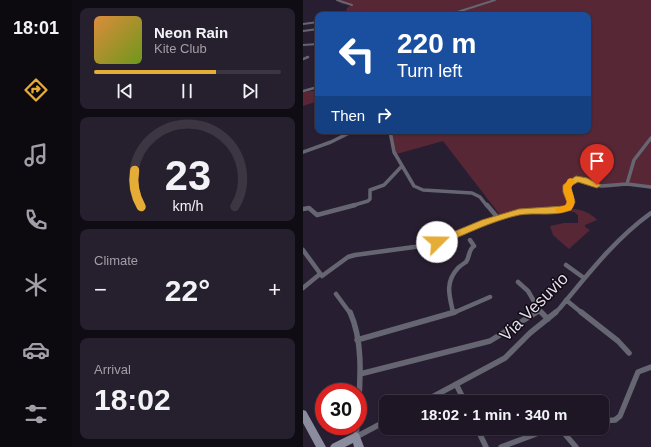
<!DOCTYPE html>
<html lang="en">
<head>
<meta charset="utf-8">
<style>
  body { margin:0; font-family:Arial,sans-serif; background:#261f2d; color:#f1f3f6; height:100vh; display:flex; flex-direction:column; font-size:15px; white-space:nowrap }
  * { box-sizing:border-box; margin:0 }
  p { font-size:13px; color:#a19fa7 }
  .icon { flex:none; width:22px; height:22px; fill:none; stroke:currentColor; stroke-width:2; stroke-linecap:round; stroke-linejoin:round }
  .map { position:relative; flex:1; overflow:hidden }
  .sheet { display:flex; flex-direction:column; gap:8px; padding:8px; background:#100c14; width:231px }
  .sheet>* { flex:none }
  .guide { position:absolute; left:12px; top:12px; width:276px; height:122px; border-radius:8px; box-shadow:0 1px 3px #0004,0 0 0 1px #3c3542; background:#1a4fa0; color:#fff; overflow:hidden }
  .speed { position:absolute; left:12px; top:383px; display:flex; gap:8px; font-size:20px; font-weight:700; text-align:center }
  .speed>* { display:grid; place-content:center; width:52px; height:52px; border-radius:50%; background:#1e1625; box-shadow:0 1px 3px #0004,0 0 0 1px #3c3542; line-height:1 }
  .speed .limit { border:6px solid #d22; background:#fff; color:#111 }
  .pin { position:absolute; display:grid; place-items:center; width:34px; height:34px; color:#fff; margin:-41px -17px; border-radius:50% 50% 50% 0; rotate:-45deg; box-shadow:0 0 4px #0007 }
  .pin .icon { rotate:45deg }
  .me { position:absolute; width:44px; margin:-22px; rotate:68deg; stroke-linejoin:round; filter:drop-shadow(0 0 3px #0008) }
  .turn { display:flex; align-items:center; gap:14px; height:84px; padding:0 16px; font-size:18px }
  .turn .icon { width:52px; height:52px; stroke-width:2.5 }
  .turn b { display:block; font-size:28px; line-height:34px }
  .then { display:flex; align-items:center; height:38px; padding:0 16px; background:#0003; gap:8px; font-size:15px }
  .big { font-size:30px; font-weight:700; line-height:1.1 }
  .sheet .widget { flex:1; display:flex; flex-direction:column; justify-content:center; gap:6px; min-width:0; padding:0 14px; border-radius:8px; background:#261f2d }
  .sheet .dial { align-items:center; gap:0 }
  .dial svg { height:104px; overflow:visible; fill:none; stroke:#3c3542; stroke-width:7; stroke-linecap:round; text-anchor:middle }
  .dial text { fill:#f1f3f6; stroke:none }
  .song { display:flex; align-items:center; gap:12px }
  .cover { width:48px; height:48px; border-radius:6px; background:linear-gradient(135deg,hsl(30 70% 55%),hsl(80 70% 35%)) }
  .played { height:4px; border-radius:2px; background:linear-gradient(90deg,#e6ad36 65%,#3c3542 65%) }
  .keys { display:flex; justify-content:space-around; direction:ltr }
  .heat { display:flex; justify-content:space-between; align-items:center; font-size:22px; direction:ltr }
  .trip { position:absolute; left:76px; top:395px; width:230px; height:40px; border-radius:8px; background:#1e1625; box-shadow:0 1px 3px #0004,0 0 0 1px #3c3542; font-weight:700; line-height:40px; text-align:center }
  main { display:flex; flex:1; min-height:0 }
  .tab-bar { display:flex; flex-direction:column; width:72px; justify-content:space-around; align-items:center; background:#0c090f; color:#a19fa7 }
  .tab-bar .icon { width:28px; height:28px }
  .tab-bar .current { color:#e6ad36 }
  .tab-bar b { font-size:18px; color:#f1f3f6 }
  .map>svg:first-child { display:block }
  .green { fill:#572736 }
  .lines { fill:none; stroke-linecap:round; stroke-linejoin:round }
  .street-far4 { stroke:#656671; stroke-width:2 }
  .street-far3 { stroke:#656671; stroke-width:2.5 }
  .street-far2 { stroke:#656671; stroke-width:3.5 }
  .street-far1 { stroke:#656671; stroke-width:4.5 }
  .street { stroke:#656671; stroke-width:5.5 }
  .secondary { fill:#8b8c9d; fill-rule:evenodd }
  .route { fill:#e6ad36; stroke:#967023 }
  .slow { fill:#f59e0b }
  .labels { text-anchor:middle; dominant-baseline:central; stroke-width:3; stroke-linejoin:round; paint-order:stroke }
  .near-street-label { font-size:17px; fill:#e4ddea; stroke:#0f0a13 }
</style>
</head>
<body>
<main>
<nav class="tab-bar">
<b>18:01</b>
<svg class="icon current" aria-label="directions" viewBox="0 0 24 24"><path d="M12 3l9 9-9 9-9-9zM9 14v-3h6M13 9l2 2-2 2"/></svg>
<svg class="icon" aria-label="music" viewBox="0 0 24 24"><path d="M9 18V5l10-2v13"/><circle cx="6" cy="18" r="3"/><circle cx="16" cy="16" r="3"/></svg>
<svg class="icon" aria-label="phone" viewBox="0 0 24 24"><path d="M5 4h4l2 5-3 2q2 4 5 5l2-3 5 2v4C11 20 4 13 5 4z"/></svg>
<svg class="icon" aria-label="climate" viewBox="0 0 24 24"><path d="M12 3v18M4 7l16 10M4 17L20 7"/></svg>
<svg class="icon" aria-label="car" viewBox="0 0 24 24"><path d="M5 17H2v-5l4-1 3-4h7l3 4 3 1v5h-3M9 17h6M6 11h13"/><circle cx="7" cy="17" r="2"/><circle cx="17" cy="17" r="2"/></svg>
<svg class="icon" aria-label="filters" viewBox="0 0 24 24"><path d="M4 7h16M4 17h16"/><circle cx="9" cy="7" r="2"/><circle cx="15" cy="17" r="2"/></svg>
</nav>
<section class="sheet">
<div class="widget">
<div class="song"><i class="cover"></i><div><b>Neon Rain</b><p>Kite Club</p></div></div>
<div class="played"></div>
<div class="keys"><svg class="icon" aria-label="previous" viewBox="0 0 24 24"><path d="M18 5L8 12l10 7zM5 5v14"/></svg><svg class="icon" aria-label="pause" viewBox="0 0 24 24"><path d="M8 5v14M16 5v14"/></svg><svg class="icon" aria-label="next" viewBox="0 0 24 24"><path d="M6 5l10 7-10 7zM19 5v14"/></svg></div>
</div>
<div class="widget dial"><svg viewBox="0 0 100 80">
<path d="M14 69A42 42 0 1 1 86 69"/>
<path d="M14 69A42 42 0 0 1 9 41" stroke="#e6ad36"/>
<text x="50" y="56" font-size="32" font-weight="700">23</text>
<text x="50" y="72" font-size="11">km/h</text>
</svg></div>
<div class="widget"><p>Climate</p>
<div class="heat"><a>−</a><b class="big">22°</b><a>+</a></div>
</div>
<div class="widget"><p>Arrival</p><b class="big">18:02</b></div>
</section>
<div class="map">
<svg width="348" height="447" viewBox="0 0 348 447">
  <rect width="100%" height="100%" fill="#281e31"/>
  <path class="green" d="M 33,0 L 348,0 L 348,188 L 326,185 L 304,188 L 294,187 L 281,181 L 272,181 L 267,185 L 267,191 L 272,205 L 266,210 L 260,212 L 218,213 L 200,219 L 140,141 L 90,155 L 85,131 L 285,131 L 285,15 L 42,15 L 44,8 L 48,5 L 39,4 Z
    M 7,91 L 15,91 L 15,101 L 0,106 L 0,92 Z
    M 270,209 C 279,209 289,214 294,220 L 282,225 L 282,227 L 287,230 L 266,249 L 250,235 L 247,226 L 261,223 L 275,223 L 275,215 L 271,212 L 265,211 Z"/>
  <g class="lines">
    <path class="street-far4" d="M 34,0 L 49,5
      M 145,15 L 192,0
      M 0,24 L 15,22
      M 0,31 L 15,29
      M 0,45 L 15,44"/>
    <path class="street-far3" d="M 0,59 L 5,57
      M 0,91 L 15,87"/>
    <path class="street-far2" d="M 87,131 L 91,152 L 111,186 L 120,190 L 169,193 L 177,197 L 184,206
      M 0,152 L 28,142 L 50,131
      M 324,184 L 331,160 L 348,138
      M 48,206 L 65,201 L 67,199 L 67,190 L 81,185 L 99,166
      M 266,206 L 268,202 L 264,192 L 264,185 L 273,179 L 298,186 L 324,184 L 348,187"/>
    <path class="street-far1" d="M 184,205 L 195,218
      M 0,209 L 6,208 L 14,215 L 52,205
      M 0,250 L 19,276 L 45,257 L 52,255 L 126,245 L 182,222 L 216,212 L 260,210 L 265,208 L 267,205
      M 263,265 L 281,278
      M 215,282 L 225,291 L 236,310
      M 0,288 L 17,274
      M 33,294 L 47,313
      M 263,300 L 279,313
      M 150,312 C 146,295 142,282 155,268 C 157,266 160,264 163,262 C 167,257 165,250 171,246 L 167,240
      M 150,313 L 187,297
      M 232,313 L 236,310 L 239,313
      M 252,313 L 257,308 C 285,274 312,239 348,213"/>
    <path class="street" d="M 47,312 C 61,343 57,382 55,415
      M 238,312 L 245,319
      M 278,312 L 315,341 L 326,353
      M 54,340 L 152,312
      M 57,374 L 187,341 L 234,312
      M 153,384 L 162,402
      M 120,402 L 202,358 L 227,333 L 253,312
      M 299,421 L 312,420 L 317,416 L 335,372 L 348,367
      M 174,428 L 183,447
      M 53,437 L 83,421
      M 53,437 L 54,426
      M 198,447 L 249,428 L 260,432 L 273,447"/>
    <path class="secondary" d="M 0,410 L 3,411 L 23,447 L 13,447 L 0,423 Z
      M 53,432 L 56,434 L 61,447 L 51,447 L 50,443 L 42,447 L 27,447 L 29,444 Z"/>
  </g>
  <path class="route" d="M 273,176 L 284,178 L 298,185 L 294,188 L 275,182 L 268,186 L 269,192 L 272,202 L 268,210 C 251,217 233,212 216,215 C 189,221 163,234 137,245 L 131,245 L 129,242 L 131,240 L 179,220 L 216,209 L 262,206 L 264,202 L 260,192 L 260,185 Z"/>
  <path class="slow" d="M 268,178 L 272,181 L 268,188 C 271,197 274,203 268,210 L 257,213 L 253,212 L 252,210 L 253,208 L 263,205 L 264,202 L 260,188 L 265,179 Z"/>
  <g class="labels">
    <g class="near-street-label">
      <text transform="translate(231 307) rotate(-45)">Via Vesuvio</text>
    </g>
  </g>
</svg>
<div class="speed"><div class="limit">30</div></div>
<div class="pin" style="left:294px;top:185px;background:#d93025"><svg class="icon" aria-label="arrive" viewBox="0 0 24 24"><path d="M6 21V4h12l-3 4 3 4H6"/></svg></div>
<svg class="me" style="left:134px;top:242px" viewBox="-20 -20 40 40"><circle r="19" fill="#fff"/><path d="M0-13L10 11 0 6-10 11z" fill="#e6ad36"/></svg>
<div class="trip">18:02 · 1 min · 340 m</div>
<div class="guide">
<div class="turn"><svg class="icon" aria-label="left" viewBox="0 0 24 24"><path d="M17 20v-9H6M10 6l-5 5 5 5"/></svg><div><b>220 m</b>Turn left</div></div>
<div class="then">Then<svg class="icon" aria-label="right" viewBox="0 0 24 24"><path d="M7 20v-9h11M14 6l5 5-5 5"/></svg></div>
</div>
</div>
</main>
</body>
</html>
